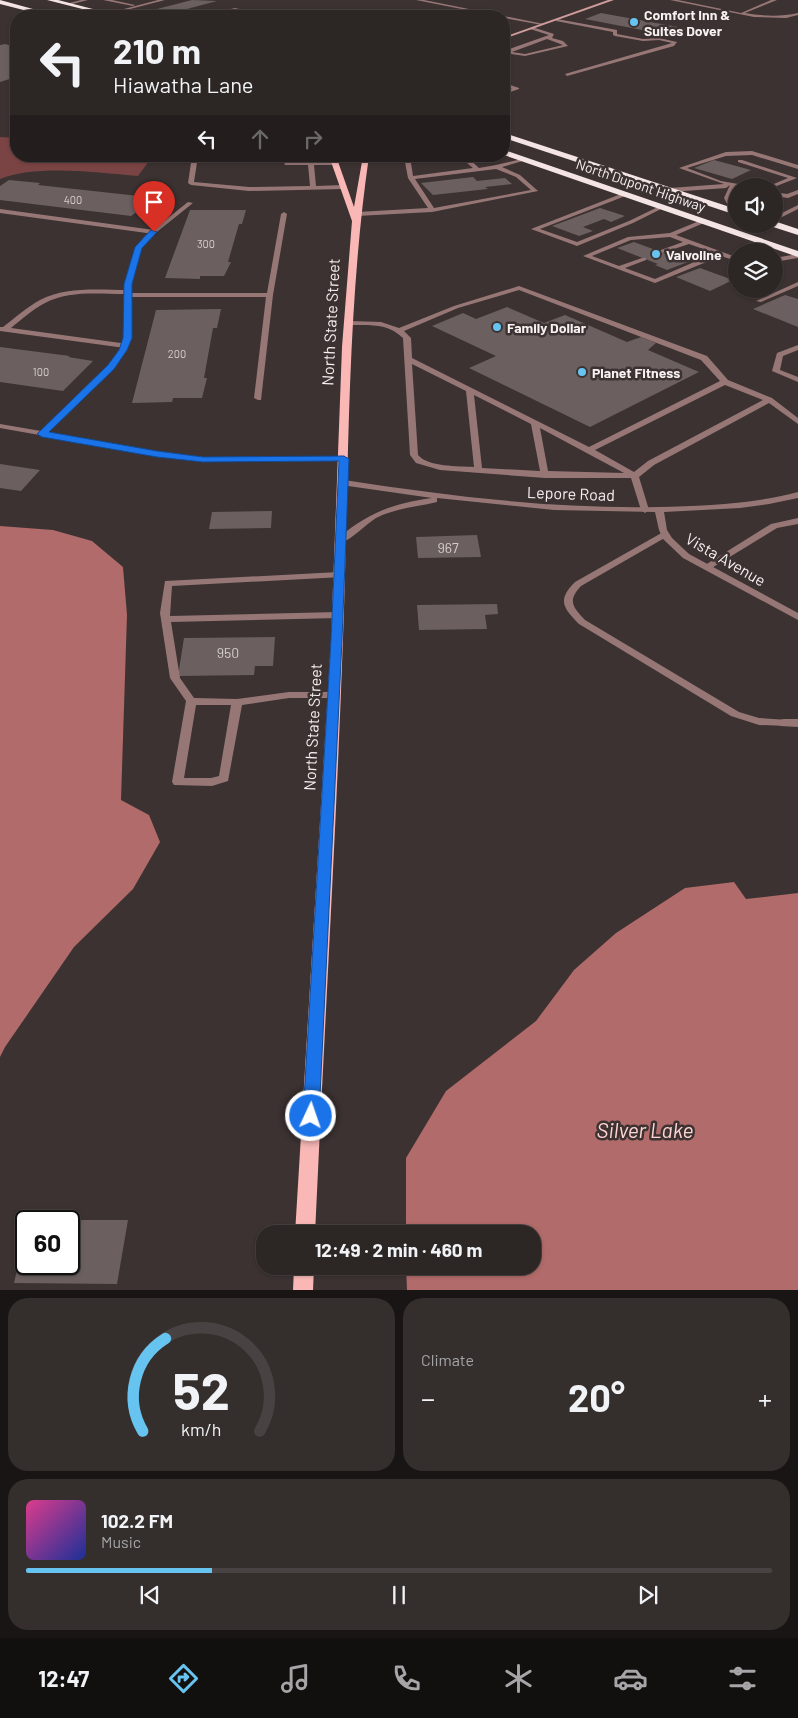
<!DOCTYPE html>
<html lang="en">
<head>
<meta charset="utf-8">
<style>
  body { margin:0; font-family:Barlow,sans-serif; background:#342e2d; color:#f1f3f6; height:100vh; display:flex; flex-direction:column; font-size:19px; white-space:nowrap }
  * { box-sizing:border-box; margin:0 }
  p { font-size:16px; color:#a6a5a7 }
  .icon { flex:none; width:28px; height:28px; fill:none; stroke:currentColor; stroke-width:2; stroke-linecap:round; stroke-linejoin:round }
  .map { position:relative; height:1290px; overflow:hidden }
  .side { display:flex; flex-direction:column; gap:8px; padding:8px; background:#181514; flex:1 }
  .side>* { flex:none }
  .guide { position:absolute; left:10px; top:10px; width:500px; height:152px; border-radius:20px; box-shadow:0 1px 4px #0004,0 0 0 1px #484342; background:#2c2625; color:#f1f3f6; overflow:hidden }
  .fabs { position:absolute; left:728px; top:178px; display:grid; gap:10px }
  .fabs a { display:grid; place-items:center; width:55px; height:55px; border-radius:50%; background:#2c2625; box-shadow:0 1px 4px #0004,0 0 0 1px #484342; font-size:25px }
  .speed { position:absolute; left:15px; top:1210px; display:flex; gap:10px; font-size:25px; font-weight:700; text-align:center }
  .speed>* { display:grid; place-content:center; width:65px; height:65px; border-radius:50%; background:#2c2625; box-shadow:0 1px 4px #0004,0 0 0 1px #484342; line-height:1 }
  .speed .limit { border:2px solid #111; border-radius:8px; background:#fff; color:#111 }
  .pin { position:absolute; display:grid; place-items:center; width:42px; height:42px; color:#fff; margin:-51px -21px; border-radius:50% 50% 50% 0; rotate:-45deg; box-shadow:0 0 5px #0007 }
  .pin .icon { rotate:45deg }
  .me { position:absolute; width:55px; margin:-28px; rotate:3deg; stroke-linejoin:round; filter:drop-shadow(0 0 4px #0008) }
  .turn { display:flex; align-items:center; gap:18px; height:105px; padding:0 20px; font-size:22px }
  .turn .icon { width:65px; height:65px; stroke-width:2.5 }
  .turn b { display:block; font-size:35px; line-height:42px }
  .lanes { display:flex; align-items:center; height:48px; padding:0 20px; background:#0003; justify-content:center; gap:25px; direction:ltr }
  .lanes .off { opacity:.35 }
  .big { font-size:38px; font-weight:700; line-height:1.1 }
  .side .tile { flex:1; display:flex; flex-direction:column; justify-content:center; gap:8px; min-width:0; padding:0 18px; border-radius:20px; background:#342e2d }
  .side .dial { align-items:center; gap:0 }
  .dial svg { height:130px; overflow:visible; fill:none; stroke:#484342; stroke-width:7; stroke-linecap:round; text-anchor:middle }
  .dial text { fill:#f1f3f6; stroke:none }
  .song { display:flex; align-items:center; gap:15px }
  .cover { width:60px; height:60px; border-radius:8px; background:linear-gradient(135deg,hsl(330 70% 55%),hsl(230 70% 35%)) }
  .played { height:5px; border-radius:2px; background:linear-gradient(90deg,#67c4f0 25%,#484342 25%) }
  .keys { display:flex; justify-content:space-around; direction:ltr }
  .heat { display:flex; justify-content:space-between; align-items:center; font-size:28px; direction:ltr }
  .side .tiles { flex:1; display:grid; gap:8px; grid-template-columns:1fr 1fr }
  .tile:last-child { grid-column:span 2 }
  .trip { position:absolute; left:256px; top:1225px; width:285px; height:50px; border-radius:20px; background:#2c2625; box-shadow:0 1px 4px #0004,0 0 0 1px #484342; font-weight:700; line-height:50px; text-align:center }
  .tabs { display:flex; height:80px; justify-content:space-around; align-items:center; background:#120f0f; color:#a6a5a7 }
  .tabs .icon { width:35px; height:35px }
  .tabs .current { color:#67c4f0 }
  .tabs b { font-size:22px; color:#f1f3f6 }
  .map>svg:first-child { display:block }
  .green { fill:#7b4444 }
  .water { fill:#b06b6a }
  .building { fill:#6b605f }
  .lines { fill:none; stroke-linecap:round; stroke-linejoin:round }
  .lane { fill:#977776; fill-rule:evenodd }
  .street { fill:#977776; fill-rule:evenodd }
  .secondary { fill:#ce9c9a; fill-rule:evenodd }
  .primary { fill:#f9b8b6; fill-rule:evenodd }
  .highway { fill:#f4e4e3; fill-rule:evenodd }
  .route { fill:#1a73e8; stroke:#114b97 }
  .poi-dot { fill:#67c4f0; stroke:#3b3231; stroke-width:2 }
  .labels { text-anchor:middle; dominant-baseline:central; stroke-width:5; stroke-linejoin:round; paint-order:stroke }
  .far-number-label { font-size:11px; fill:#d5cdcc }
  .far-poi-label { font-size:14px; font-weight:bold; fill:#f8f1f1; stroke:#3b3231; text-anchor:start }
  .far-street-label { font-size:14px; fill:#f8f1f1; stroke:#3b3231 }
  .number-label { font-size:14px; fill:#d5cdcc }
  .street-label { font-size:16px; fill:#f8f1f1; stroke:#3b3231 }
  .near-water-label { font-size:21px; font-style:italic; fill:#ffd5d3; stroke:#3b3231 }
</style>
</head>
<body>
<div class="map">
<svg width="798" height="1291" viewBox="0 0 798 1291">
  <rect width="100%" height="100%" fill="#3b3231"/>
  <path class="green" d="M 0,137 L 16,138 L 16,156 L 152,157 L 138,176 C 97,173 38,164 0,179 Z"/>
  <path class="water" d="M 0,526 L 53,530 L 92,541 L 123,567 L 127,615 L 121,800 L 149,815 L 160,842 L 133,889 L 74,947 L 5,1047 L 0,1057 Z
    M 734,882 L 746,899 L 798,893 L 798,1290 L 407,1290 L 406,1266 L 532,1266 L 532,1234 L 406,1234 L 406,1158 L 446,1091 L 536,1021 L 574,970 L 616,933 L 685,888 Z"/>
  <path class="building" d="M 192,0 L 217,1 L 172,13 L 157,9 Z
    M 601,13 L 689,29 L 673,36 L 585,19 Z
    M 5,44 L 16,47 L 16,77 L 0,82 L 0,45 Z
    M 714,160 L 751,170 L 732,179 L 694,168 Z
    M 473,177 L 477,181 L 505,178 L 512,184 L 485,187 L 488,189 L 433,195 L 421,183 Z
    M 9,180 L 40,183 L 38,185 L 148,197 L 139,205 L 145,206 L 131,216 L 0,200 L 0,186 Z
    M 600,208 L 625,216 L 611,222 L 604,219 L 583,227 L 593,231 L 579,236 L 552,226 Z
    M 190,210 L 246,210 L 242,224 L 239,224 L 228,262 L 231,262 L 224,276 L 200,276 L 200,279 L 165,278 Z
    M 634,242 L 688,262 L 667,270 L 655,265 L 658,264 L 617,248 Z
    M 700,268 L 733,280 L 710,291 L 676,277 Z
    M 785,295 L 798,299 L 798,327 L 753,309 Z
    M 507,307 L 544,323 L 565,315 L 627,342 L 641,337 L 656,343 L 648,350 L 699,372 L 590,427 L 469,368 L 496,356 L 432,326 L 463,313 L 476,319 Z
    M 221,309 L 217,328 L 213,328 L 204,378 L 207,378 L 202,398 L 173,398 L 172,402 L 132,403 L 156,310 Z
    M 0,347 L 70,356 L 68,357 L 93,361 L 63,391 L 0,382 Z
    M 0,464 L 40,470 L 21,491 L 0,488 Z
    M 272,511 L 271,528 L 209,529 L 212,512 Z
    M 477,535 L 481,557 L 418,558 L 416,537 Z
    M 497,604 L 498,614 L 485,615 L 487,629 L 419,630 L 417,605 Z
    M 275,637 L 273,666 L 255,666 L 254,675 L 178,676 L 184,638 Z
    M 69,1220 L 128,1220 L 117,1284 L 14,1283 L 25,1234 L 26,1264 L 69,1264 Z"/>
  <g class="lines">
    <path class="lane" d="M 81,0 L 88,0 L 68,5 L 66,4 Z
      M 103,0 L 112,0 L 135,5 L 133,6 Z
      M 158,0 L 165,0 L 107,15 L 105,14 Z
      M 416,0 L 424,0 L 544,24 L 542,25 L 504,18 L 504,16 L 497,16 Z
      M 670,0 L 678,0 L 741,13 L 771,0 L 777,0 L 745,13 C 763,16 780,17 798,13 L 798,15 L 786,18 L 754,17 Z
      M 235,8 L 266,15 L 264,16 L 235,10 L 208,16 L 201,16 Z
      M 32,10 L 35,11 L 32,16 L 28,16 Z
      M 157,15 L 159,16 L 154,16 L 155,15 Z
      M 557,19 L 617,30 L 617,34 L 643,39 L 659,38 L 677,42 L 674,46 L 567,76 L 565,74 L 672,43 L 659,40 L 643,41 L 615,36 L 613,35 L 613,32 L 556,21 Z
      M 532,27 L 554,34 L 552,38 L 563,41 L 568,46 L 525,56 L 504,53 L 504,51 L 549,35 L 530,29 ZM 547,39 L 563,45 L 525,54 L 512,52 Z
      M 16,28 L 16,35 L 10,33 L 10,31 Z
      M 504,83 L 519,88 L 519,89 L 504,94 L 504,92 L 512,89 L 504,86 Z
      M 752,151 L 798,165 L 798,169 L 752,155 L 726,156 L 687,168 L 721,181 L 744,185 L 745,186 L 735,186 L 730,198 L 736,212 L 734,213 L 731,211 L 724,198 L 730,185 L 726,188 L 670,192 L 667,190 L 670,188 L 724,184 L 679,168 L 726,152 Z
      M 192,156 L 198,156 L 194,182 L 249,187 L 310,186 L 308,165 L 285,165 L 282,156 L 288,156 L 289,162 L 337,162 L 337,164 L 335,165 L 314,165 L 316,186 L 343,185 L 346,187 L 343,189 L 249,191 L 191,185 L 188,183 Z
      M 445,156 L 466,156 L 479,168 L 496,165 L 526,158 L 526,160 L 502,167 L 520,175 L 538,191 L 432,212 L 357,216 L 354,214 L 357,212 L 428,208 L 408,178 L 405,162 ZM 461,158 L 473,168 L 413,176 L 411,163 ZM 496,169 L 516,177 L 531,190 L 434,208 L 415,179 Z
      M 738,160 L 742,160 L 797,178 L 774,187 L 769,186 L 788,178 L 738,162 Z
      M 798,190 L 798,194 L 788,198 L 774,196 L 774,192 L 787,194 Z
      M 626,192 L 628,193 L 628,195 L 540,229 L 577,242 L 629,221 L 660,206 L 665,207 L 633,223 L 577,246 L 531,229 Z
      M 798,205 L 798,209 L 774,221 L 774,217 Z
      M 0,209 L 154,230 L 157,232 L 154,234 L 0,213 Z
      M 284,212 L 287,214 L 273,295 L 261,400 L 258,400 L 254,398 L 266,297 L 128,297 L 126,296 L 125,294 C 99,294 69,290 45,303 C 33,309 22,319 11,328 L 128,344 L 128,348 L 125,348 L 0,331 L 0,327 L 3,327 C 15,318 27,307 40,300 C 66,286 100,290 128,290 L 130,291 L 131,293 L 267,293 L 281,214 Z
      M 704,219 L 707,221 L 706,222 L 676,235 L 736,257 L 736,261 L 721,256 L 655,283 L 583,256 L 628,237 L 670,233 ZM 670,237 L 683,242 L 658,251 L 658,253 L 662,253 L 689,244 L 715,253 L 655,279 L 625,268 L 646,260 L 646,258 L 642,258 L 619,266 L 592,256 L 631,240 Z
      M 798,254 L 798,258 L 774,262 L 774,258 Z
      M 798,282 L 798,286 L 761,302 L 756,301 Z
      M 519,286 L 707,356 L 728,380 L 772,398 L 798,418 L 798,424 L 769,403 L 654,465 L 639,477 L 649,510 L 645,513 L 641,510 L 631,478 L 545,478 L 440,470 L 416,463 L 410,455 L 403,338 C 388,323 370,325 350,325 L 346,323 L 350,321 L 381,322 L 399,328 L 454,306 ZM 519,290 L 701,360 L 720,381 L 589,447 L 412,358 L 411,338 L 404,331 L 458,308 ZM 412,364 L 466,391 L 474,467 C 458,466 428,467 418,455 ZM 725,385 L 763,400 L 648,461 L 634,472 L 595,450 ZM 474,395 L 531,424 L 540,471 L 482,468 ZM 540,428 L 624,473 L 548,471 Z
      M 798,345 L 798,350 L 783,356 L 780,370 L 798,377 L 798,382 L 772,371 L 777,353 Z
      M 798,518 L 798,524 L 777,528 L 710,569 L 707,570 L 702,567 L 771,524 Z
      M 665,531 L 669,534 L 668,536 L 581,586 C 567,601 573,607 585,620 L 739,712 L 759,718 L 788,720 L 789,723 L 788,726 L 759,725 L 731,716 L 579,624 C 563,608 557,600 575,582 Z
      M 339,572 L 342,573 L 344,575 L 342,577 L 172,586 L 170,616 L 338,612 L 343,615 L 338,618 L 171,622 L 180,678 L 194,698 L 237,699 L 289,692 L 334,692 L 339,695 L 334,698 L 289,698 L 242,705 L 228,781 L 212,786 L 174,785 L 172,782 L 186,701 L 170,678 L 160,613 L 165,581 ZM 196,705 L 231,705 L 219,776 L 211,778 L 184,778 Z"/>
    <path class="street" d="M 188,202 L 193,203 L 148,239 L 142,247 L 131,284 L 132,338 L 127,350 L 114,369 L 48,432 L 157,452 L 203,457 L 347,457 L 347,461 L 203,461 L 157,456 L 0,428 L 0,424 L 41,431 L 108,365 L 119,350 L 124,338 L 125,284 L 136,247 L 144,237 Z
      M 344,480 C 448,496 553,509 658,507 C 705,506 752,504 798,492 L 798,498 L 769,504 L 740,508 L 664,512 L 667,530 L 672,538 L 689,554 L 798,613 L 798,620 L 683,558 L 663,539 L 659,530 L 655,512 L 554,510 L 437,498 L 437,502 C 416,507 396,508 376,518 C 365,525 352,539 341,543 L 338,542 L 336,540 L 338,538 C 370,512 391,504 432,498 L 341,485 L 340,483 Z
      M 784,719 L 798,719 L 798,727 L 780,726 L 779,723 L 780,720 Z"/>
    <path class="secondary" d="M 608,0 L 614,0 L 504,39 L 504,37 Z"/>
    <path class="primary" d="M 329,156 L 336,156 L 354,207 L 363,156 L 369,156 C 346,315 349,477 343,638 C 336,837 324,1035 315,1234 L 295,1234 L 331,640 L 342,347 L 352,221 Z
      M 294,1266 L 314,1266 L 313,1291 L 293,1291 Z"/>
    <path class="highway" d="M 0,0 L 55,15 L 56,16 L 47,16 L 0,4 Z
      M 47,0 L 58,0 L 120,16 L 110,16 Z
      M 504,133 L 736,209 L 736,215 L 504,138 Z
      M 504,150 L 798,251 L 798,257 L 504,155 Z
      M 362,156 L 371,156 L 366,159 Z
      M 774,221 L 798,229 L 798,235 L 770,226 L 769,224 L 774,224 Z"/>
  </g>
  <path class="route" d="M 151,230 L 157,232 L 142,248 L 132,284 L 132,338 L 127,350 L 114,369 L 49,432 L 157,451 L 203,457 L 344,456 L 349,459 L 342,640 L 319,1116 L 317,1121 L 311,1123 L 305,1121 L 303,1116 L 331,640 L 339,461 L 203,462 L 157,457 L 42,437 L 37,434 L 108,365 L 119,350 L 123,338 L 124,284 L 135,247 Z"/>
  <g class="poi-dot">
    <circle cx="634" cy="22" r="5"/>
    <circle cx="656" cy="254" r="5"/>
    <circle cx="497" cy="327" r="5"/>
    <circle cx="582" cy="372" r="5"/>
  </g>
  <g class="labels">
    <g class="far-number-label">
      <text x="73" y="199">400</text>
      <text x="206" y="243">300</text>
      <text x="177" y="353">200</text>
      <text x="41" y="371">100</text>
    </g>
    <g class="far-poi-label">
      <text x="644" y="14">Comfort Inn &amp;<tspan x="644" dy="16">Suites Dover</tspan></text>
      <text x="666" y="254">Valvoline</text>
      <text x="507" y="327">Family Dollar</text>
      <text x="592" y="372">Planet Fitness</text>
    </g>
    <g class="far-street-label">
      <text transform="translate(641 185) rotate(19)">North Dupont Highway</text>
    </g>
    <g class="number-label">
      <text x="448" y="547">967</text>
      <text x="228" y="652">950</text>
    </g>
    <g class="street-label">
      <text transform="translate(330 322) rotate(-87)">North State Street</text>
      <text transform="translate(571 493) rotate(2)">Lepore Road</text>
      <text transform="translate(726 559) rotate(30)">Vista Avenue</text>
      <text transform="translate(312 727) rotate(-87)">North State Street</text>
    </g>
    <g class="near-water-label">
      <text x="645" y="1129">Silver Lake</text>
    </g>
  </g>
</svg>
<div class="fabs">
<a><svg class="icon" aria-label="sound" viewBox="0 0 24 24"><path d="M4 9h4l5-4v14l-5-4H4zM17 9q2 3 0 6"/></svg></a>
<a><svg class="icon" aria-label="layers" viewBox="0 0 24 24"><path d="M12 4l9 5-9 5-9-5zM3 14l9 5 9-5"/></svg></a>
</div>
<div class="speed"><div class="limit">60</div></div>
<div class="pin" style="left:154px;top:232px;background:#d93025"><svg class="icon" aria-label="arrive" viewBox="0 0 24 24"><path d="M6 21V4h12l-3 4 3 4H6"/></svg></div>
<svg class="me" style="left:311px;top:1116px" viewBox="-20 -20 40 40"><circle r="17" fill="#1a73e8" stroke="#fff" stroke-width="3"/><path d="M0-11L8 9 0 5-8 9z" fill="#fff"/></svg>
<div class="trip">12:49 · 2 min · 460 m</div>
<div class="guide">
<div class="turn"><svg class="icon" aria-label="left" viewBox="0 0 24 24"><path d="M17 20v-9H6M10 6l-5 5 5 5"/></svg><div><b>210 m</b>Hiawatha Lane</div></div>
<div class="lanes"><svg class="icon" aria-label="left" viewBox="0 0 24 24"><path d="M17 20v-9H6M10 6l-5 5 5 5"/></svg><svg class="icon off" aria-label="ahead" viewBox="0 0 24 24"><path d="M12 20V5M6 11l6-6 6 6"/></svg><svg class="icon off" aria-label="right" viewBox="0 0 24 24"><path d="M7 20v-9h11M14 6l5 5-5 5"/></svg></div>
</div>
</div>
<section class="side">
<div class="tiles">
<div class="tile dial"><svg viewBox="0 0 100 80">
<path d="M14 69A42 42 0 1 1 86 69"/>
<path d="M14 69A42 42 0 0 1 28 12" stroke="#67c4f0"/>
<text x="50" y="56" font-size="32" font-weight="700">52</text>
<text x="50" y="72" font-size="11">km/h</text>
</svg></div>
<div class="tile"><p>Climate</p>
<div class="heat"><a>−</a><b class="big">20°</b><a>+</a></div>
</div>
<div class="tile">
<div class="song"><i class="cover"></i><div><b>102.2 FM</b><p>Music</p></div></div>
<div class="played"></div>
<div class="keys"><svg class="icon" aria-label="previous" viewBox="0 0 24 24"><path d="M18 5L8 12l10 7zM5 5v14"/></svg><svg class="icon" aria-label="pause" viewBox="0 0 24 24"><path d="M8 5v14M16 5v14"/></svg><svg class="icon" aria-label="next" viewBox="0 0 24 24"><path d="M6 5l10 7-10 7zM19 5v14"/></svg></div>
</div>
</div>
</section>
<nav class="tabs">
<b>12:47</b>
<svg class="icon current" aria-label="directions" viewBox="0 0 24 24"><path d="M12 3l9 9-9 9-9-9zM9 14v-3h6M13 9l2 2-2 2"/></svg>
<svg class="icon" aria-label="music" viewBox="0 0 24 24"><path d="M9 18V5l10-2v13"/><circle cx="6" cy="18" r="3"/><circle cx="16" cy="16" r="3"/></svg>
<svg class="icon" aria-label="phone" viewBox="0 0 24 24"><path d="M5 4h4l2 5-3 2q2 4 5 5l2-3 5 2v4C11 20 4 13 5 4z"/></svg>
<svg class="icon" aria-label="climate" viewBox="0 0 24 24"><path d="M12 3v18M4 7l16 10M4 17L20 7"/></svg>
<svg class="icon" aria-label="car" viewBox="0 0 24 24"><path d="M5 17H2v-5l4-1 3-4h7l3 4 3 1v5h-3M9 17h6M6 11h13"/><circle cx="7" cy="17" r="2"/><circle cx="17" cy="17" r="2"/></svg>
<svg class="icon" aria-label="filters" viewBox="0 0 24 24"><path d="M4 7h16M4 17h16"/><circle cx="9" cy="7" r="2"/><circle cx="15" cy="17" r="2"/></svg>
</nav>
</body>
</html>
